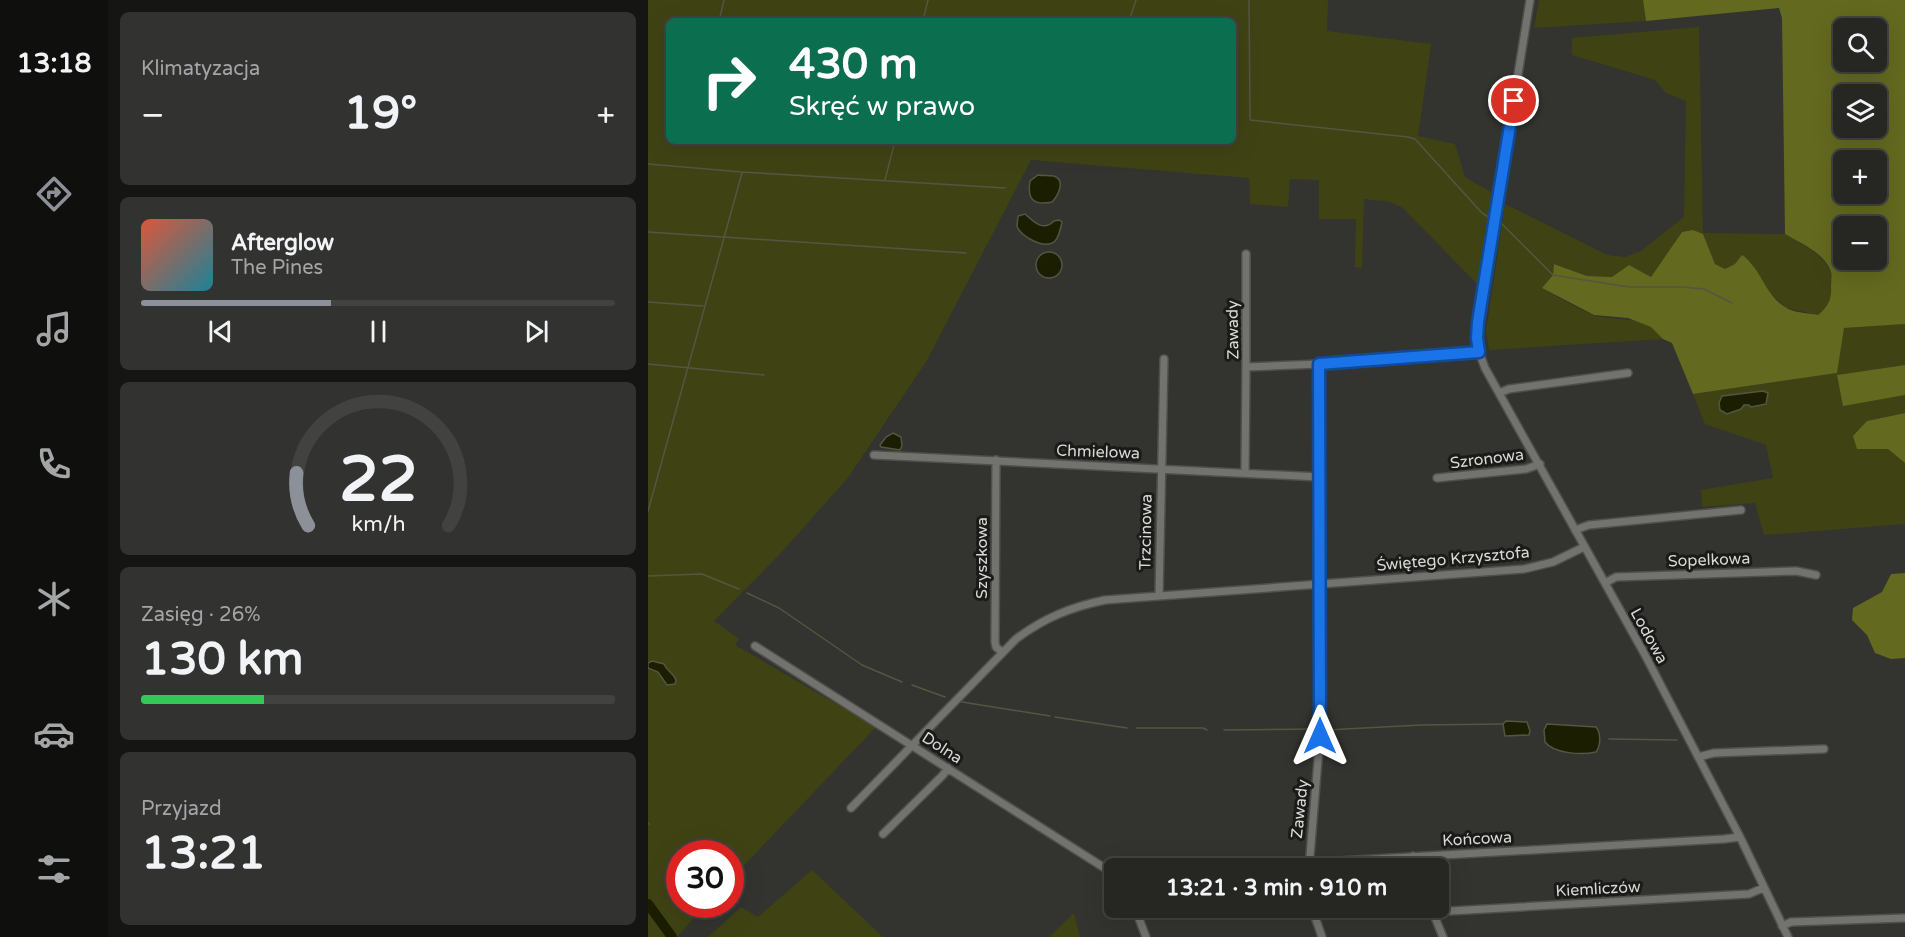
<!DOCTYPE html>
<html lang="pl">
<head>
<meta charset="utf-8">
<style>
  body { margin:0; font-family:"Varela Round",sans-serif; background:#323230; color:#f1f3f6; height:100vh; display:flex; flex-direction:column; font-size:22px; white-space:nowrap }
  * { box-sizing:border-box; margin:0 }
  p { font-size:20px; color:#a4a5a6 }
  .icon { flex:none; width:33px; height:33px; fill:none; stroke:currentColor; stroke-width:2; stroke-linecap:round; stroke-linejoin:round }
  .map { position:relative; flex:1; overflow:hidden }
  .drawer { display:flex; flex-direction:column; gap:12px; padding:12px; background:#151513; width:540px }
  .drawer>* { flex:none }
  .top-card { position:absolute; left:18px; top:18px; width:570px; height:126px; border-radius:9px; box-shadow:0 6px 24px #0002,0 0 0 2px #424341; background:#0b6e4f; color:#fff; overflow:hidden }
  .controls { position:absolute; left:1185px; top:18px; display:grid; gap:12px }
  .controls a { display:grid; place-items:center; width:54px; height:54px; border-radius:9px; background:#262623; box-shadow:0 6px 24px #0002,0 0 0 2px #424341; font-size:30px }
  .speed { position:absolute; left:18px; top:840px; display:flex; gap:12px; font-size:30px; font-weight:700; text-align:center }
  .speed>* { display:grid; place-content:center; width:78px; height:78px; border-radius:50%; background:#262623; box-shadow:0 6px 24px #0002,0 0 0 2px #424341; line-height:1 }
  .speed .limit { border:9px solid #d22; background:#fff; color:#111 }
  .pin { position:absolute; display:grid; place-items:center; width:51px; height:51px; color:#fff; margin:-26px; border:3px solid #fff; border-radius:50%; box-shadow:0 2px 6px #0007 }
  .me { position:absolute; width:66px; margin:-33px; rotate:0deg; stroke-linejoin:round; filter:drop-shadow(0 0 4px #0008) }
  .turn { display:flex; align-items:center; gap:21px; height:126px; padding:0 24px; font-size:27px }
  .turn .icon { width:78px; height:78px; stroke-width:2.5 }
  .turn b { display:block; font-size:42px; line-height:51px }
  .big { font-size:45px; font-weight:700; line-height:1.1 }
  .drawer .card { flex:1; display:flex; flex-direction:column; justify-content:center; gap:9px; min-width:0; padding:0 21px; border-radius:9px; background:#323230 }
  .drawer .dial { align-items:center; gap:0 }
  .dial svg { height:156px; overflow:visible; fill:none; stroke:#424341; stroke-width:7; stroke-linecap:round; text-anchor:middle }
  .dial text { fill:#f1f3f6; stroke:none }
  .song { display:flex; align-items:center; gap:18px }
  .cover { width:72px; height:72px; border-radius:9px; background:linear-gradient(135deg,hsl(10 70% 55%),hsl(190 70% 35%)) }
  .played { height:6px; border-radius:3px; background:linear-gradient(90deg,#8c9099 40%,#424341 40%) }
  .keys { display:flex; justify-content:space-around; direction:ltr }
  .heat { display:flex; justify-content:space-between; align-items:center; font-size:33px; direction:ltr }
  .charge { height:9px; border-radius:4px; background:linear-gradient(90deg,#34c759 26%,#424341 0) }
  .trip { position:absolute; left:456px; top:858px; width:345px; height:60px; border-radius:9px; background:#262623; box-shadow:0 6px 24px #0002,0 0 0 2px #424341; font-weight:700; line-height:60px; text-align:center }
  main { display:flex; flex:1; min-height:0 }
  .tabs { display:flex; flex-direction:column; width:108px; justify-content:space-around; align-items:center; background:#0f0f0e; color:#a4a5a6 }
  .tabs .icon { width:42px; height:42px }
  .tabs .current { color:#8c9099 }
  .tabs b { font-size:27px; color:#f1f3f6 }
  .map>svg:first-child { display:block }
  .green { fill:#3f4314; fill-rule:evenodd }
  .forest { fill:#63691f; fill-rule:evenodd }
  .water { fill:#1c1e02; stroke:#545642; stroke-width:1.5 }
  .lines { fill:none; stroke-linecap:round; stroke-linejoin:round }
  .stream { stroke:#545642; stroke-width:1.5 }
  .river { stroke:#1c1e02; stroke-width:10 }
  .minor-casing { stroke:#4f504c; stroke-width:10 }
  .minor { stroke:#72726e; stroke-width:7 }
  .route-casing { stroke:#114b97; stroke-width:15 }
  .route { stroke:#1a73e8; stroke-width:10 }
  .labels { text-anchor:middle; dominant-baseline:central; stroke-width:6; stroke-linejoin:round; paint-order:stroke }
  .street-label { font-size:16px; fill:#d8d8d6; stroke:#1a1b19 }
</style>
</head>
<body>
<main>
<nav class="tabs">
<b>13:18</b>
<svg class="icon current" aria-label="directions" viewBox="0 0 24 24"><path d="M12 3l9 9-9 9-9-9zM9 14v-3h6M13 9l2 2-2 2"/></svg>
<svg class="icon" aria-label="music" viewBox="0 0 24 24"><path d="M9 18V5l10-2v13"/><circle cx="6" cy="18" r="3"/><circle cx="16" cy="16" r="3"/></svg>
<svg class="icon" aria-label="phone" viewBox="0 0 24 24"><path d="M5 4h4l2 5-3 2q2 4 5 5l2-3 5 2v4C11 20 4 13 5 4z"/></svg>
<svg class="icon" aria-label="climate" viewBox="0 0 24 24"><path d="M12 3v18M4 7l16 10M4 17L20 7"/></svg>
<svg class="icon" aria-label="car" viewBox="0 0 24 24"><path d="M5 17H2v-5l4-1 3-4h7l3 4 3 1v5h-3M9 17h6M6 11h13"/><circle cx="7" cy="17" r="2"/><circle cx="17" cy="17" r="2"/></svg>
<svg class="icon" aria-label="filters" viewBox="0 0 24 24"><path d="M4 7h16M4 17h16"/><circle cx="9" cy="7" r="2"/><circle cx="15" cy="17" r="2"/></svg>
</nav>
<section class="drawer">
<div class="card"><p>Klimatyzacja</p>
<div class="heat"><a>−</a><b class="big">19°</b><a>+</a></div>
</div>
<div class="card">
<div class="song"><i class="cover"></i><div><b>Afterglow</b><p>The Pines</p></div></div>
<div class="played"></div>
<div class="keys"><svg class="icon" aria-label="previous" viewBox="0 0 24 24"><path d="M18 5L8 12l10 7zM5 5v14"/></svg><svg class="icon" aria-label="pause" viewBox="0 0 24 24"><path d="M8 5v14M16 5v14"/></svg><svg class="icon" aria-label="next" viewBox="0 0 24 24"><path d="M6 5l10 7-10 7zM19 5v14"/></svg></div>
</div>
<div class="card dial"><svg viewBox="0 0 100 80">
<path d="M14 69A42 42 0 1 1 86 69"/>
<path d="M14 69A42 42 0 0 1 8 42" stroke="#8c9099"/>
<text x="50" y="56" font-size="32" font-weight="700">22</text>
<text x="50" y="72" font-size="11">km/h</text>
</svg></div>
<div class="card"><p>Zasięg · 26%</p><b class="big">130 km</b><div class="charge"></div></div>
<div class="card"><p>Przyjazd</p><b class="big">13:21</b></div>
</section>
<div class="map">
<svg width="1257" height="937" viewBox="0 0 1257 937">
  <rect width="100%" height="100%" fill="#33332f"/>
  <path class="green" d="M 0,0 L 680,0 L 679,31 L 783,44 L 770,136 L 807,144 L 817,177 L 844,193 L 829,284 L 755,208 L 743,202 L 716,199 L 714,268 L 707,267 L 708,219 L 671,219 L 671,180 L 642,179 L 640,207 L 602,204 L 601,178 L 383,160 L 278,362 L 199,479 L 131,555 L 66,621 L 91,639 L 87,645 L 228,727 L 83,879 L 82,854 L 32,854 L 32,904 L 58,905 L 29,937 L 0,937 ZM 21,21 L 585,21 L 585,141 L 21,141 Z
    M 891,0 L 995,0 L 998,21 L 886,28 Z
    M 1051,27 L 1055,233 L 1137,234 L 1168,253 L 1176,261 L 1183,272 L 1184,296 L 1179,308 L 1170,315 L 1138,308 L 1122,293 L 1103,262 L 1087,264 L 1077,269 L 1067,264 L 1055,234 L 1045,230 L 1034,232 L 1003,277 L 981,265 L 965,277 L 939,276 L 907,264 L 905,275 L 894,288 C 904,294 938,313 948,316 C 971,321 1000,315 1015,339 L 841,350 L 838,331 L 857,204 L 959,255 L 977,257 L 993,251 L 1036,217 L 1038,101 L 1018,93 L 1007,80 L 924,55 L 924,38 Z
    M 1257,324 L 1257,365 L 1189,375 L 1196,405 L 1257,395 L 1257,413 L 1219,421 L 1209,449 L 1240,449 L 1257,463 L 1257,524 L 1116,535 L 1107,503 L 1054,507 L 1053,490 L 1125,478 L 1118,445 L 1057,424 L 1045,394 L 1188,373 L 1196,328 Z
    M 164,870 L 235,937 L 60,937 L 93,907 L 110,917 Z
    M 426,913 L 432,937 L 401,937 Z"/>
  <path class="forest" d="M 995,0 L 1257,0 L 1257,324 L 1196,328 L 1189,373 L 1045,394 L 1024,343 L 1015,339 L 1003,327 L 980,318 L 946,315 L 894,288 L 905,275 L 906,264 L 939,276 L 964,277 L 981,265 L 1003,277 L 1034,232 L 1045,230 L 1055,234 L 1067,264 L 1077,269 L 1087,264 L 1094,255 C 1113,268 1117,295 1137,307 C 1145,313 1161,313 1170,315 C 1180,307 1184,299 1183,287 C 1183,282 1184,276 1183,272 C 1177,253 1152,243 1137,234 L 1134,18 L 1131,8 L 998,21 ZM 1196,28 L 1228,28 L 1228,62 L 1196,62 ZM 1196,94 L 1228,94 L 1228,128 L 1196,128 ZM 1196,160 L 1228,160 L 1228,194 L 1196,194 ZM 1196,226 L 1228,226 L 1228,260 L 1196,260 Z
    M 1257,365 L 1257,395 L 1195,406 L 1189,375 Z
    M 1257,413 L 1257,463 L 1240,449 L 1209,449 L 1205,436 L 1219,421 Z
    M 1257,573 L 1257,658 L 1243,659 L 1227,653 L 1219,635 L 1204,620 L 1205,608 L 1234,592 L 1243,574 Z"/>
  <path class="water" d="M 390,175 C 395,176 401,175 406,176 C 418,180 410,196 404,202 C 385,206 379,199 382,181 Z
    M 377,214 C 386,222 395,232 406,221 L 411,220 L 414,222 C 413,227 410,238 407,241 C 398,250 372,237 369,226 C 369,223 370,218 370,216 Z
    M388 265a13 13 0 1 1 26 0a13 13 0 1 1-26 0Z
    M 1115,391 L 1120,393 L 1118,404 L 1103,407 L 1101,405 L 1096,405 L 1093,409 L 1079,414 L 1072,410 L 1071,403 L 1074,396 Z
    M 245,433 L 253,437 L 254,446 L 252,450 L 233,447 L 232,445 L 238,437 Z
    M 4,661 L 16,664 C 19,672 25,672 28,680 L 27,684 L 19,685 L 10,672 L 0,668 L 0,663 Z
    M 858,721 L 879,722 L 882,731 L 881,735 L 857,736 L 855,724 Z
    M 899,724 L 948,727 C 953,733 953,745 948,752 C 934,755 906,754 897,742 L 896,730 Z"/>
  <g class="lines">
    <path class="stream" d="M 601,0 L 602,120 L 760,137 L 767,139 L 834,213 L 842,218
      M 71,21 L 76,0
      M 275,21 L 280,0
      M 481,21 L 488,0
      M 0,164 L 94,172 L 357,188
      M 237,180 L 247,141
      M 854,224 L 905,275 L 981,287 L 1034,287 L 1056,289 L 1084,303
      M 0,232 L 318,253
      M 0,302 L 55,306
      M 0,364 L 116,375
      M 0,511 L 94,173
      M 0,576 L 54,574 L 91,589
      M 99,593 L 131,608 L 214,665 L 254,682
      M 264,685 L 297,697
      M 314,702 L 402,716
      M 407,717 L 479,728
      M 488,728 L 555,728 L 559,730
      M 576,730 L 668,729
      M 678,730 L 773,725 L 855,724
      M 961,739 L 1029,740
      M 0,823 L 1,824"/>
    <path class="river" d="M 0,904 L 24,937"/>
    <g class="minor-casing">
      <path id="minor" d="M 882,0 L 830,322 C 829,339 830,352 837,368 L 996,653 L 1092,837 L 1140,937
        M 598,254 L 598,367 L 671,364 L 672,736 L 661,868
        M 671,364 L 831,352
        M 851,393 L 861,389 L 980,373
        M 226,455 L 672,477
        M 348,460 L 347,642 L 348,647 L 354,652
        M 597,472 L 598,367
        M 789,478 L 878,469 L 892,464
        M 927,530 L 941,525 L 1093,510
        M 957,583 L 968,577 L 1148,571 L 1168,575
        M 511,596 L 516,359
        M 107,646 L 466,874
        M 1050,757 L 1066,753 L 1176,749
        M 203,808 L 368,639 C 396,618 423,607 457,600 L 876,569 L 905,562 L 936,547
        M 235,834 L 295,775 L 300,768
        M 765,856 L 767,868
        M 568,868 L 1076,839 L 1092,837
        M 487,908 L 498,937
        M 664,908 L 674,937
        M 784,910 L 795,937
        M 784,912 L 1101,894 L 1115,888
        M 1134,926 L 1143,922 L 1257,918"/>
    </g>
    <use href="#minor" class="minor"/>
  </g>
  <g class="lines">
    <g class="route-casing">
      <path id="route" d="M 672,736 L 671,364 L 831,352 L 829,338 L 830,322 L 866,101"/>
    </g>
    <use href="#route" class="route"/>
  </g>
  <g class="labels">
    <g class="street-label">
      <text transform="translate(585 330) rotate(-91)">Zawady</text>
      <text transform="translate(450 452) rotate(2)">Chmielowa</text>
      <text transform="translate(839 459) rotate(-7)">Szronowa</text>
      <text transform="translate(498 532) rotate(-89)">Trzcinowa</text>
      <text transform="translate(334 558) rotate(-90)">Szyszkowa</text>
      <text transform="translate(805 559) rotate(-5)">Świętego Krzysztofa</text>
      <text transform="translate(1061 560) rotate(-2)">Sopelkowa</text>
      <text transform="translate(1001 636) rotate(61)">Lodowa</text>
      <text transform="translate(294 748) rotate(33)">Dolna</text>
      <text transform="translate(652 809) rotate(-84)">Zawady</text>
      <text transform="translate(829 839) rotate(-3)">Końcowa</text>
      <text transform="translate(950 889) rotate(-3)">Kiemliczów</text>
    </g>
  </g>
</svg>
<div class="controls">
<a><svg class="icon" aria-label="search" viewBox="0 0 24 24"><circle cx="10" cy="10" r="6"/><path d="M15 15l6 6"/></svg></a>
<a><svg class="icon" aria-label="layers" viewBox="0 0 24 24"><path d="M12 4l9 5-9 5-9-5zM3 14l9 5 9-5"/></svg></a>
<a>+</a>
<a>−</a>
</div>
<div class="speed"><div class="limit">30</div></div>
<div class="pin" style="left:866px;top:101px;background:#d93025"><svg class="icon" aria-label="arrive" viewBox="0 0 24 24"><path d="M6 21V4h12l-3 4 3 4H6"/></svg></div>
<svg class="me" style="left:672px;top:736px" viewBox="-20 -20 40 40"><path d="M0-17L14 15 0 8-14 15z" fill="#1a73e8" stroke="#fff" stroke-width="4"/></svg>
<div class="trip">13:21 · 3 min · 910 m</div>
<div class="top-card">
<div class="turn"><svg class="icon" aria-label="right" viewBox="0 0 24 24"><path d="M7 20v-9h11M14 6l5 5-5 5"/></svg><div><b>430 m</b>Skręć w prawo</div></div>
</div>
</div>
</main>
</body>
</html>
